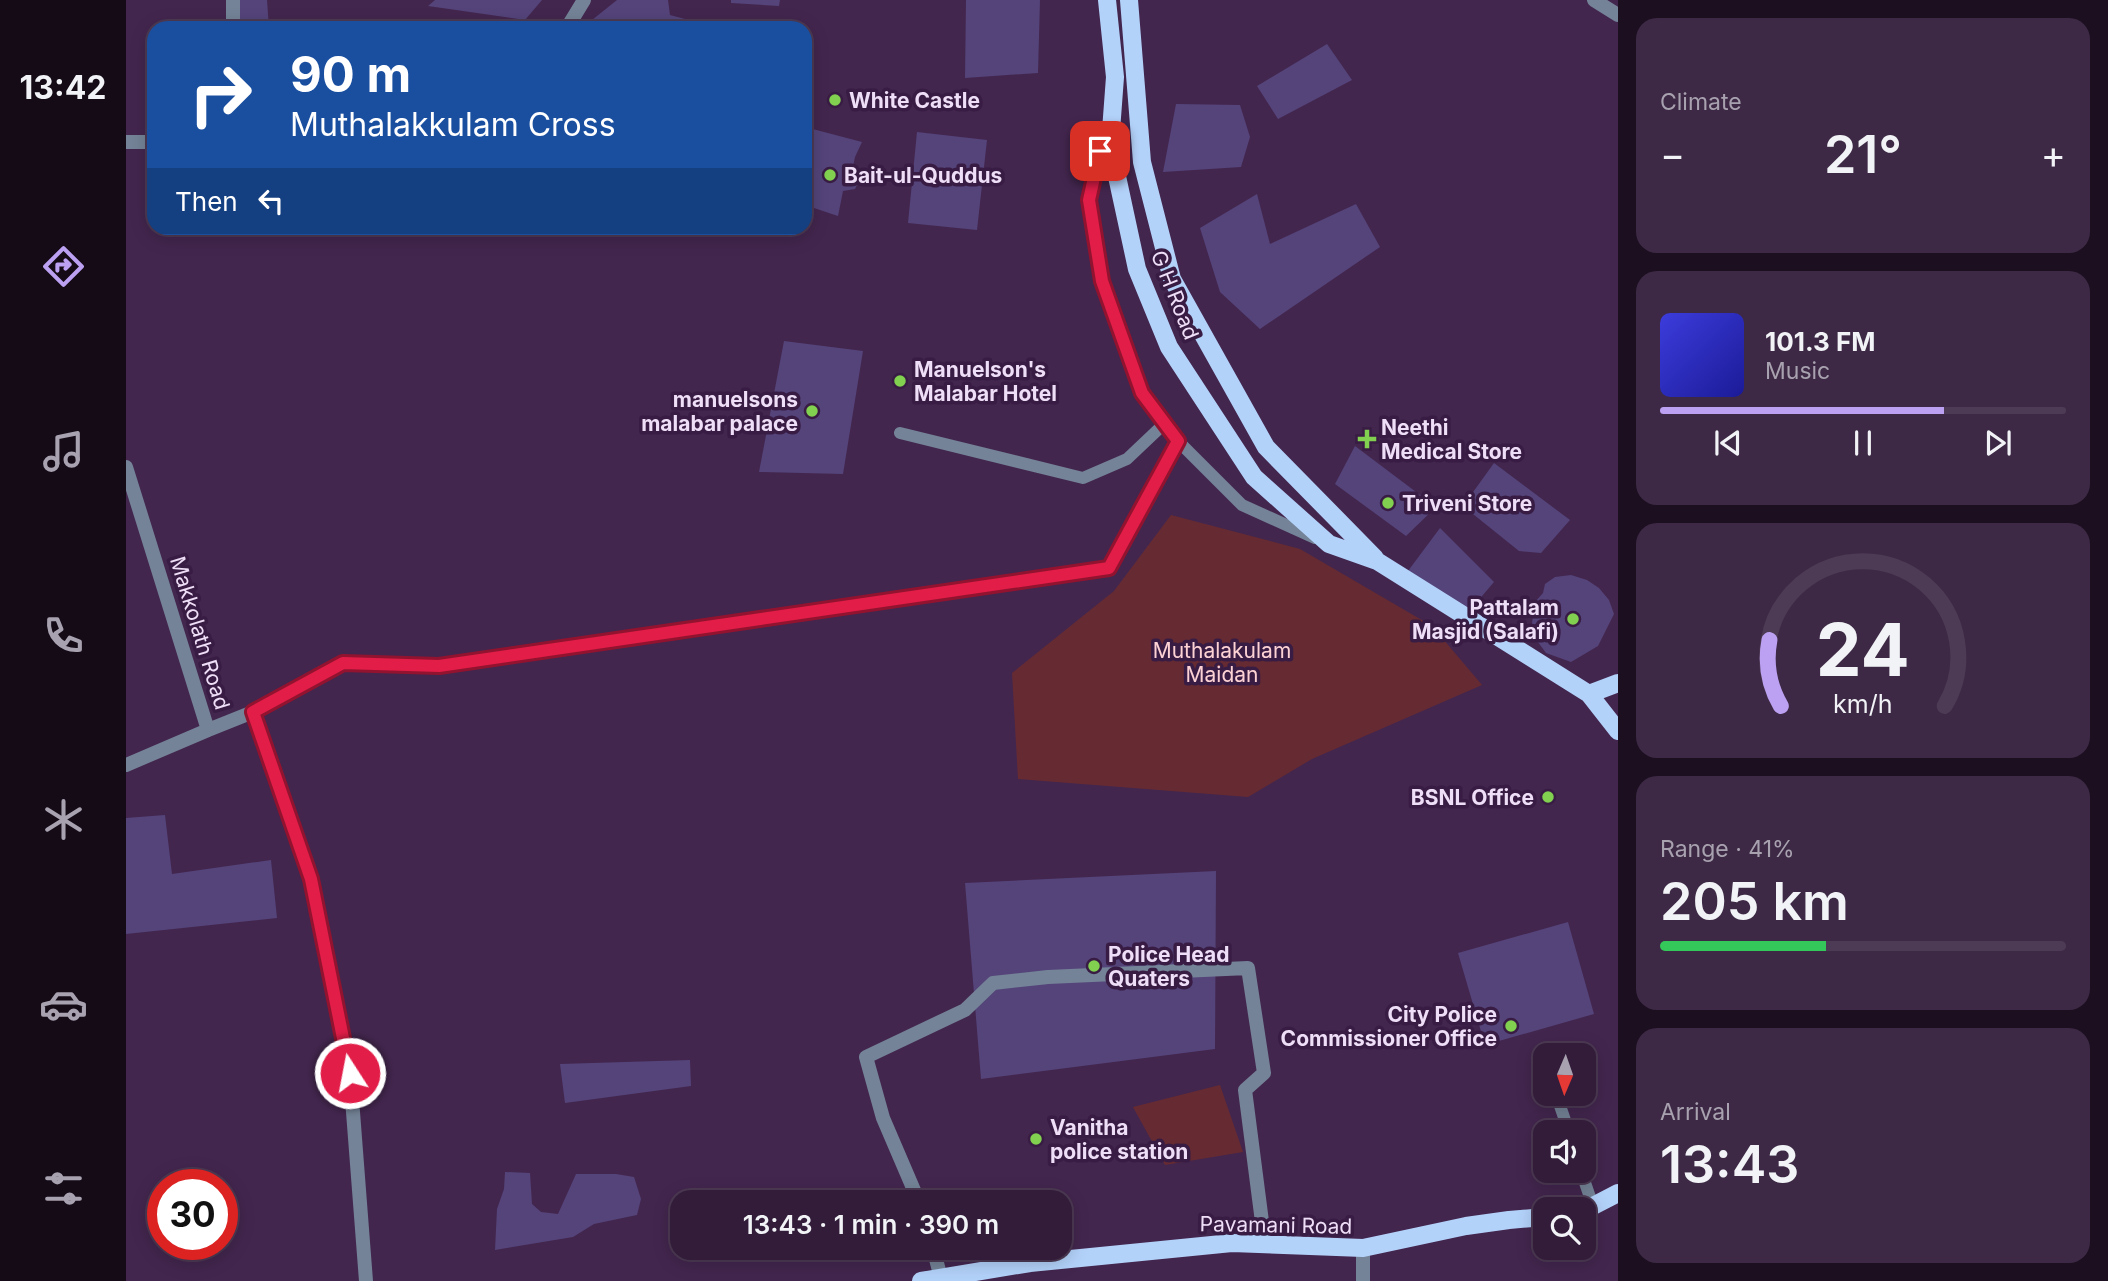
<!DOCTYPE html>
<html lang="en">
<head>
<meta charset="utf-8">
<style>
  body { margin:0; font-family:Inter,sans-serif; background:#3d2945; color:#f1f3f6; height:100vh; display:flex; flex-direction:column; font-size:26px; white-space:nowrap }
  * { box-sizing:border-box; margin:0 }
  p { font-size:23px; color:#a8a1af }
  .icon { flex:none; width:38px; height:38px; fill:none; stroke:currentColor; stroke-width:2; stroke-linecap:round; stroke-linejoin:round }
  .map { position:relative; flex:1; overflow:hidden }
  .sheet { display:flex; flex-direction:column; gap:18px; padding:18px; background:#1c0f20; width:490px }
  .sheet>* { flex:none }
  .top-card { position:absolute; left:21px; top:21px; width:665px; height:214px; border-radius:21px; box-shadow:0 4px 18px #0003,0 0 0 2px #4d3a54; background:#1a4fa0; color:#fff; overflow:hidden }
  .needle { width:46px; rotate:182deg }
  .buttons { position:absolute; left:1407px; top:1043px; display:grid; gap:14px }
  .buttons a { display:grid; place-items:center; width:63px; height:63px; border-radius:14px; background:#321c3a; box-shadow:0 4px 18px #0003,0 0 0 2px #4d3a54; font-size:35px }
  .speed { position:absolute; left:21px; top:1169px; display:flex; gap:14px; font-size:35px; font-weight:700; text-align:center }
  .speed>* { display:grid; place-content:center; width:91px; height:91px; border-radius:50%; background:#321c3a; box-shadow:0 4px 18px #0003,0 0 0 2px #4d3a54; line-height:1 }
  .speed .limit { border:10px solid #d22; background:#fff; color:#111 }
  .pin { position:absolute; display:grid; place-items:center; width:60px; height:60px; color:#fff; margin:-30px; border-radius:14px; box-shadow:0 4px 10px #0006 }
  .me { position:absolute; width:77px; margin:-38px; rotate:349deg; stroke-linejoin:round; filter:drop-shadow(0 0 5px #0008) }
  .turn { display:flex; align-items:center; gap:24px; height:147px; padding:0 28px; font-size:32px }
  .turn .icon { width:91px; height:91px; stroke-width:2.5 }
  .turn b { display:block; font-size:49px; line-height:60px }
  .then { display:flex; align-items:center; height:66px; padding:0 28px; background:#0003; gap:14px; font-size:26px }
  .big { font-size:52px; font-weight:600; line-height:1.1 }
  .sheet .widget { flex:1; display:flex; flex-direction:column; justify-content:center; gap:10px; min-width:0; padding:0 24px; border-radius:21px; background:#3d2945 }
  .sheet .dial { align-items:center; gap:0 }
  .dial svg { height:182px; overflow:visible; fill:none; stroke:#4d3a54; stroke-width:7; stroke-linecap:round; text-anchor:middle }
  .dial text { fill:#f1f3f6; stroke:none }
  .song { display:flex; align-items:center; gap:21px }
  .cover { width:84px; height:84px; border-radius:10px; background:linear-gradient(135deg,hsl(240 70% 55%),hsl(240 70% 35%)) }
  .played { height:7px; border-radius:4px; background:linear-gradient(90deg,#bca0f2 70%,#4d3a54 70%) }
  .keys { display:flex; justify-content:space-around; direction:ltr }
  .heat { display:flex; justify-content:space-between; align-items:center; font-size:38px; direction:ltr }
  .charge { height:10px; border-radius:5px; background:linear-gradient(90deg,#34c759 41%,#4d3a54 0) }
  .trip { position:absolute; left:544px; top:1190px; width:402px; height:70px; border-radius:21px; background:#321c3a; box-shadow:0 4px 18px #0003,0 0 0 2px #4d3a54; font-weight:600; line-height:70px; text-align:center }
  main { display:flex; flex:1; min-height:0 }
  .tabs { display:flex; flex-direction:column; width:126px; justify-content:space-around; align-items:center; background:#140b17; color:#a8a1af }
  .tabs .icon { width:49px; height:49px }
  .tabs .selected { color:#bca0f2 }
  .tabs b { font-size:32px; color:#f1f3f6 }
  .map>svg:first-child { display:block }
  .green { fill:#662b32 }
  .building { fill:#54447a }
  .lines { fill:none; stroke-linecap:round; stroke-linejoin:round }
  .service { stroke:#748397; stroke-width:12 }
  .minor { stroke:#748397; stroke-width:14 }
  .primary { stroke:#b3d2fa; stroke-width:18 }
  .route-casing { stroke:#92132f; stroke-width:18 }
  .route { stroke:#e11d48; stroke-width:12 }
  .poi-dot { fill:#81d050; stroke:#381c43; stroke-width:2.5 }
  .labels { text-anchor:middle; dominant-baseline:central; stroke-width:7; stroke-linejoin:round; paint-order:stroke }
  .poi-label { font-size:21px; font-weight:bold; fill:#efdef7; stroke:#381c43; text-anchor:start }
  .street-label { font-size:21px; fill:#efdef7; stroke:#381c43 }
  .park-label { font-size:21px; fill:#fcd2d4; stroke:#381c43 }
</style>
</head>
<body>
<main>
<nav class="tabs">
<b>13:42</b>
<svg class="icon selected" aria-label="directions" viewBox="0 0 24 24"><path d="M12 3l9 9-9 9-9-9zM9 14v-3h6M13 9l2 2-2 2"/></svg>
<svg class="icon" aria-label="music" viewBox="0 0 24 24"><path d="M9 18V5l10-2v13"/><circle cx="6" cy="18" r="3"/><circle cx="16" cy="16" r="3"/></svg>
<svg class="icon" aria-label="phone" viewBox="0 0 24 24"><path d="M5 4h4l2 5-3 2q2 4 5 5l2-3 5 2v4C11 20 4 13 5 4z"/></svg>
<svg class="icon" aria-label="climate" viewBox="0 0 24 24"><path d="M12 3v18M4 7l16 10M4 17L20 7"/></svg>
<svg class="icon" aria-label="car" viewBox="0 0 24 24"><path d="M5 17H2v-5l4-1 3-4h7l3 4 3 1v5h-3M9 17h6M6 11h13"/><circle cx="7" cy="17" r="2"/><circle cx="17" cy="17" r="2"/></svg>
<svg class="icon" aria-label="filters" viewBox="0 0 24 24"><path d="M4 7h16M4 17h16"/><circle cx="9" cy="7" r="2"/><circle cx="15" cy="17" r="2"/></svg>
</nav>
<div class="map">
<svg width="1492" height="1281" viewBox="0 0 1492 1281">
  <rect width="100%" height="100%" fill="#43264e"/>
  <path class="green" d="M 1045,515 L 1174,549 L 1306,626 L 1356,685 L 1186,759 L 1122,797 L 892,779 L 886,673 L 988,591 Z
    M 1094,1085 L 1117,1152 L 1039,1165 L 1007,1107 Z"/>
  <path class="building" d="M 100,0 L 141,0 L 143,28 L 104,28 Z
    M 309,0 L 416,0 L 399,20 L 302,6 Z
    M 491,0 L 542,0 L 544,15 L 559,19 L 559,28 L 456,28 Z
    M 605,0 L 654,0 L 653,6 L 605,3 Z
    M 840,0 L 914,0 L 912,73 L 839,78 Z
    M 1201,44 L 1226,80 L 1152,119 L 1131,86 Z
    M 1050,104 L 1114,105 L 1124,137 L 1115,167 L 1037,172 Z
    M 679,127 L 736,142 L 729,157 L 726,171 L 734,179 L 729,189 L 717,191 L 712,216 L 679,205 Z
    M 791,132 L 861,140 L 851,230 L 782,223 Z
    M 1131,194 L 1144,244 L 1230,204 L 1254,247 L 1134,329 L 1094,292 L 1074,228 Z
    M 658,341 L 737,351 L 717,474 L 633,472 Z
    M 1229,446 L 1310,507 L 1280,536 L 1209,484 Z
    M 1368,463 L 1444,520 L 1415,553 L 1393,551 L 1337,506 Z
    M 1314,528 L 1368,582 L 1345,609 L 1282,571 Z
    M 1445,575 L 1461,580 L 1473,588 L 1483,600 L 1488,614 L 1472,646 L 1445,662 L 1420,653 L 1409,638 L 1406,623 L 1409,602 L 1417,593 L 1419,584 L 1429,577 Z
    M 39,815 L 46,874 L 145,860 L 151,918 L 0,934 L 0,818 Z
    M 1090,871 L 1089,1049 L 855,1079 L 839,883 Z
    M 1442,922 L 1468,1014 L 1359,1045 L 1332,953 Z
    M 564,1060 L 565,1086 L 439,1103 L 434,1064 Z
    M 379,1172 L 404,1173 L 406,1204 L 415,1212 L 432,1214 L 450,1174 L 490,1174 L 508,1177 L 515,1199 L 511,1215 L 468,1224 L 447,1237 L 369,1250 L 371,1209 L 378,1189 Z"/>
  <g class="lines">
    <path class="service" d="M 978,127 L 963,200 L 976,281 L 1016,393 L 1052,441 L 1116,505 L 1189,538
      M 774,433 L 957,478 L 1001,459 L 1039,423
      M 1430,1094 L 1443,1132
      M 1455,1171 L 1467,1206"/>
    <path class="minor" d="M 107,0 L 107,28
      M 1468,0 L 1492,15
      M 441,28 L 458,0
      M 0,142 L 28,142
      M 0,467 L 82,730 L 127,712 L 185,879 L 224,1073 L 240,1281
      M 127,712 L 217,663 L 313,666 L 983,568 L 1052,441
      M 0,765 L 82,730
      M 793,1202 L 757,1118 L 740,1057 L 839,1010 L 867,983 L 922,977 L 1122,968 L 1138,1073 L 1119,1090 L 1139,1245
      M 807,1248 L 815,1278
      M 1237,1281 L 1237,1248"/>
    <path class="primary" d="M 981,0 L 989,77 L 984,144 L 1011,269 L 1043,347 L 1128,477 L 1203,544 L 1251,561 L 1463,694 L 1492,731
      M 1003,0 L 1016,162 L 1046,279 L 1140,447 L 1249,558
      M 1463,694 L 1492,683
      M 1455,1209 L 1467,1206 L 1492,1193
      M 795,1281 L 904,1263 L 1106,1243 L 1237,1248 L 1340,1226 L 1383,1220 L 1419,1217"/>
  </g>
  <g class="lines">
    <g class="route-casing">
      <path id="route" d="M 224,1073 L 185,879 L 127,712 L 217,663 L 313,666 L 983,568 L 1052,441 L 1016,393 L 976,281 L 963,200 L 974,151"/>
    </g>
    <use href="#route" class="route"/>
  </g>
  <g class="poi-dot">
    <circle cx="709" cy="100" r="7"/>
    <circle cx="704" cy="175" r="7"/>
    <circle cx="774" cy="381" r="7"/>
    <circle cx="686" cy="411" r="7"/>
    <path d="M1237.5 428.5h7v7h7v7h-7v7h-7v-7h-7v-7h7z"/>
    <circle cx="1262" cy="503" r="7"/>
    <circle cx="1447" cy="619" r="7"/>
    <circle cx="1422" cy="797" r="7"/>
    <circle cx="968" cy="966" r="7"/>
    <circle cx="1385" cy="1026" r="7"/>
    <circle cx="910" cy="1139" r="7"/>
  </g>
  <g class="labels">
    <g class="poi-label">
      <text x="723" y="100">White Castle</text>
      <text x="718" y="175">Bait-ul-Quddus</text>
      <text x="788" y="369">Manuelson's<tspan x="788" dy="24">Malabar Hotel</tspan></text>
      <text x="672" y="399" text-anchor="end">manuelsons<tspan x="672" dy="24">malabar palace</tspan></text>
      <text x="1255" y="427">Neethi<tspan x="1255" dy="24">Medical Store</tspan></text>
      <text x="1276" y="503">Triveni Store</text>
      <text x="1433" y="607" text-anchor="end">Pattalam<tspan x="1433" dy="24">Masjid (Salafi)</tspan></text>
      <text x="1408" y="797" text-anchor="end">BSNL Office</text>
      <text x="982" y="954">Police Head<tspan x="982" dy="24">Quaters</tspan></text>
      <text x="1371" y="1014" text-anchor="end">City Police<tspan x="1371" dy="24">Commissioner Office</tspan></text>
      <text x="924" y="1127">Vanitha<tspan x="924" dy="24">police station</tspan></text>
    </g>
    <g class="street-label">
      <text transform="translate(1049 295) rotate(68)">G H Road</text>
      <text transform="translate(74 633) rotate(73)">Makkolath Road</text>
      <text transform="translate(1150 1225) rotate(1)">Pavamani Road</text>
    </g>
    <g class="park-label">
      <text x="1096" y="650">Muthalakulam<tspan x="1096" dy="24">Maidan</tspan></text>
    </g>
  </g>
</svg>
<div class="buttons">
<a><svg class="needle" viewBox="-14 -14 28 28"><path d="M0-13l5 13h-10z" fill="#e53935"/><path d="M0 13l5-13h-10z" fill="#a8a1af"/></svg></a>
<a><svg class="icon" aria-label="sound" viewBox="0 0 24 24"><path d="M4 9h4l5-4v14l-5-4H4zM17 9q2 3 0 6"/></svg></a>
<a><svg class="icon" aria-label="search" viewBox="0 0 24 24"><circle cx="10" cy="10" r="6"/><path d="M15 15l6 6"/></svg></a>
</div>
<div class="speed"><div class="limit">30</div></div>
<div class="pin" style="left:974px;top:151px;background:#d93025"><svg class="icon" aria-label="arrive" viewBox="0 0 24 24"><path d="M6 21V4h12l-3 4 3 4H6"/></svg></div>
<svg class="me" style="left:224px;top:1073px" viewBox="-20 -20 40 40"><circle r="17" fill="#e11d48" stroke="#fff" stroke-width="3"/><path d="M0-11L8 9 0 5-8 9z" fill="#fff"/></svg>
<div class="trip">13:43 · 1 min · 390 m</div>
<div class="top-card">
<div class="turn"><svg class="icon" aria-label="right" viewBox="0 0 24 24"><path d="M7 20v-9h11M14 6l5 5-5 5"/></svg><div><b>90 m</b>Muthalakkulam Cross</div></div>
<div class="then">Then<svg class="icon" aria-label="left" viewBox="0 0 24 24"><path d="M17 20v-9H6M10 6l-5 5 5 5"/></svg></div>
</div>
</div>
<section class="sheet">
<div class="widget"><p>Climate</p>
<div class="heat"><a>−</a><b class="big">21°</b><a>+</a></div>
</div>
<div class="widget">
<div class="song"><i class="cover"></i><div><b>101.3 FM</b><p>Music</p></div></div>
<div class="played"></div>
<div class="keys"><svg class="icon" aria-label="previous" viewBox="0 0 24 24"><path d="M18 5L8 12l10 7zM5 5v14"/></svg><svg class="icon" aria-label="pause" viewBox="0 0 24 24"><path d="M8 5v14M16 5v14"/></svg><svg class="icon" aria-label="next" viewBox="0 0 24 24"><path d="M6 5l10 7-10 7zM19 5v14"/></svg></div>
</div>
<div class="widget dial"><svg viewBox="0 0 100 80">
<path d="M14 69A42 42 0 1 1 86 69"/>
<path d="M14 69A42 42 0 0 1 9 40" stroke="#bca0f2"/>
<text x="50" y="56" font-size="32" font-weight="700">24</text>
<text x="50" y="72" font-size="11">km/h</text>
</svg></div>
<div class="widget"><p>Range · 41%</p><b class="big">205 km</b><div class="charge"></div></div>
<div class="widget"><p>Arrival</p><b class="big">13:43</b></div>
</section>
</main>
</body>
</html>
